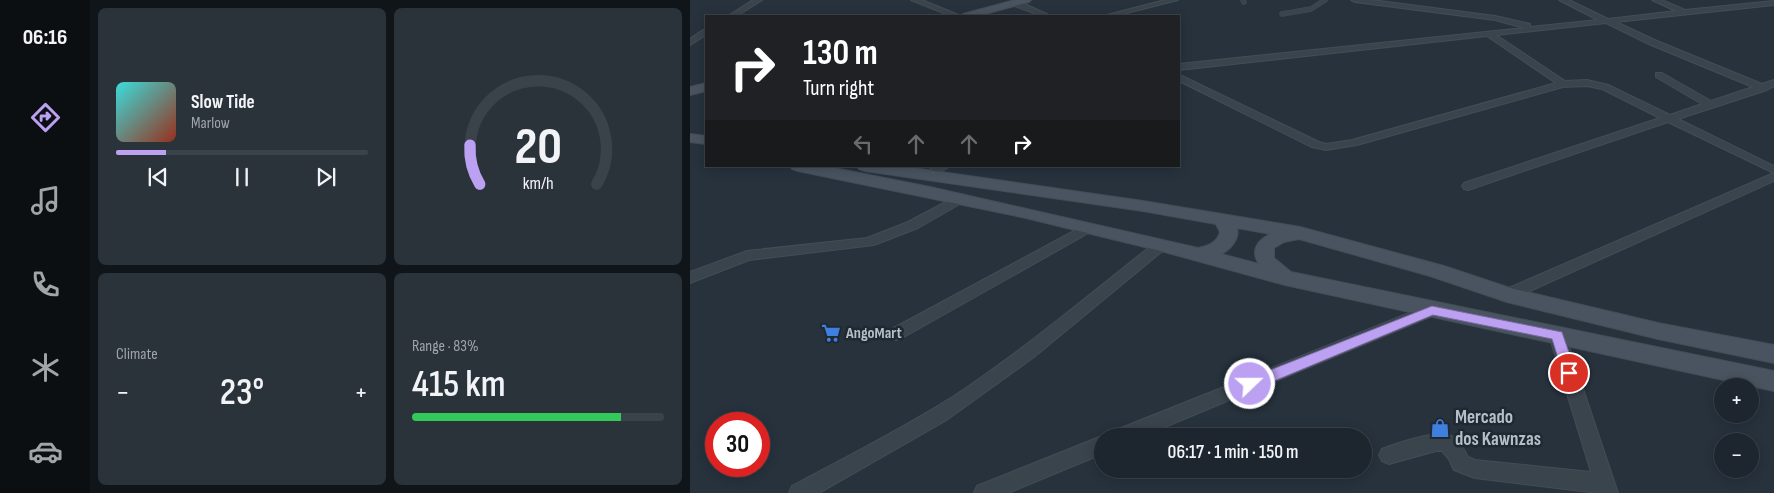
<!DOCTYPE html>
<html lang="en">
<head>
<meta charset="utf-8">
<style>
  body { margin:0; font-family:"Sofia Sans Condensed",sans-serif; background:#2a323a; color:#f1f3f6; height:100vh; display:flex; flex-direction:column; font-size:19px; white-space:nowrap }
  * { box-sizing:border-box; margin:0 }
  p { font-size:16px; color:#a0a5aa }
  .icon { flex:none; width:28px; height:28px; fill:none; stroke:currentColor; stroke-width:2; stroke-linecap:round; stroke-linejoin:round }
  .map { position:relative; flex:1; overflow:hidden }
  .sheet { display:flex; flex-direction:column; gap:8px; padding:8px; background:#101519; width:600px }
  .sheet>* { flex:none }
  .guide { position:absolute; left:15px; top:15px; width:475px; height:152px; border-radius:0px; box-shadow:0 2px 12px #0003,0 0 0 1px #3b434a; background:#202124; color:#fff; overflow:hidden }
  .tools { position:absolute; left:1024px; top:378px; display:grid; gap:10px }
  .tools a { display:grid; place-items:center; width:45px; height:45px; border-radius:50%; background:#1d262e; box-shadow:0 2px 12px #0003,0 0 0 1px #3b434a; font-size:25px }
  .speed { position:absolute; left:15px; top:412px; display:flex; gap:10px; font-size:25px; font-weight:700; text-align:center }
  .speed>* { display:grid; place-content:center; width:65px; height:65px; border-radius:50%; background:#1d262e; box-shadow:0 2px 12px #0003,0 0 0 1px #3b434a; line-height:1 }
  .speed .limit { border:8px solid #d22; background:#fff; color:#111 }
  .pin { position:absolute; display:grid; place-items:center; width:42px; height:42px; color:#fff; margin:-21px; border:2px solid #fff; border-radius:50%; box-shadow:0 1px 5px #0007 }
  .me { position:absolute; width:55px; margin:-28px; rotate:68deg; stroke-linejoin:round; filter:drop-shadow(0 0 4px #0008) }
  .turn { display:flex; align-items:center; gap:18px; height:105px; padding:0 15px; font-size:22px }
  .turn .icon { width:65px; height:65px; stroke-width:2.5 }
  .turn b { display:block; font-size:35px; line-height:42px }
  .lanes { display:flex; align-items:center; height:48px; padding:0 15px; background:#0003; justify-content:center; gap:25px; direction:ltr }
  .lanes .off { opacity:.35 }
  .big { font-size:38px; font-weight:600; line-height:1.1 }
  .sheet .card { flex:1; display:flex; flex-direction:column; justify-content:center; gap:8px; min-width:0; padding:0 18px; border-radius:8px; background:#2a323a }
  .sheet .dial { align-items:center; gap:0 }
  .dial svg { height:130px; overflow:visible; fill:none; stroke:#3b434a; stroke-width:7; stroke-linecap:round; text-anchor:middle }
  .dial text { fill:#f1f3f6; stroke:none }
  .song { display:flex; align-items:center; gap:15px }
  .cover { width:60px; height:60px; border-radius:8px; background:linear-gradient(135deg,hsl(180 70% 55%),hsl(10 70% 35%)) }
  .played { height:5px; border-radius:2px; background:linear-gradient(90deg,#bca0f2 20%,#3b434a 20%) }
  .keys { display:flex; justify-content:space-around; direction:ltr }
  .heat { display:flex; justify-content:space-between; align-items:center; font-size:28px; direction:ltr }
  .charge { height:8px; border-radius:4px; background:linear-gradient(90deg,#34c759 83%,#3b434a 0) }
  .sheet .tiles { flex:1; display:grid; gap:8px; grid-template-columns:repeat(2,1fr) }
  .trip { position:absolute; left:404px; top:428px; width:278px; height:50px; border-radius:25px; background:#1d262e; box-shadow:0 2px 12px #0003,0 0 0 1px #3b434a; font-weight:600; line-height:50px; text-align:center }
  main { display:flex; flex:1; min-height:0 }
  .tabs { display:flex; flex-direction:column; width:90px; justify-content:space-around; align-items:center; background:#0c0f12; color:#a0a5aa }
  .tabs .icon { width:35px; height:35px }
  .tabs .current { color:#bca0f2 }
  .tabs b { font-size:22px; color:#f1f3f6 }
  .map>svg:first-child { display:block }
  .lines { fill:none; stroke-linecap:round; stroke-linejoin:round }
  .lane-casing { stroke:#434d56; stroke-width:5.5 }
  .street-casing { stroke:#434d56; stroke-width:2 }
  .secondary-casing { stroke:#434d56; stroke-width:2 }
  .lane { stroke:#3a444d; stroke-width:4.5 }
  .street { fill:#3a444d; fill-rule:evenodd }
  .secondary { fill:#495460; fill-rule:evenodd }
  .route { fill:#bca0f2; stroke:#7a689d }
  .labels { text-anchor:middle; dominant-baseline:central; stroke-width:5; stroke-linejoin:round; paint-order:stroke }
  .poi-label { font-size:16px; font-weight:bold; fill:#b6bfc8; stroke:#1f2932; text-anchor:start }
  .near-poi-label { font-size:19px; font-weight:bold; fill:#b6bfc8; stroke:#1f2932; text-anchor:start }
</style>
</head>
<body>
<main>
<nav class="tabs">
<b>06:16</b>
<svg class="icon current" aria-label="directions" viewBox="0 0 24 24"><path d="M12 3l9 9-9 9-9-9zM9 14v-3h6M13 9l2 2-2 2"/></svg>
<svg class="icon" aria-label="music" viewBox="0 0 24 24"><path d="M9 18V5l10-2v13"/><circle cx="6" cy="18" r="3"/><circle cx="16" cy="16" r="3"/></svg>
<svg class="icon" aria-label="phone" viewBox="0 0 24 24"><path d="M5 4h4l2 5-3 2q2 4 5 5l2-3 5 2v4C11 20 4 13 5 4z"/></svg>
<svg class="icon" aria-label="climate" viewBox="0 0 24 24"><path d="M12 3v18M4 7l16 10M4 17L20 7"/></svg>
<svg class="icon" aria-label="car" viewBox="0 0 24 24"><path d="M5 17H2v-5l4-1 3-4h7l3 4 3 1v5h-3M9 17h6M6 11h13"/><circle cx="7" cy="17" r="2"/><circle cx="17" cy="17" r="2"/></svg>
</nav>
<section class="sheet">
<div class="tiles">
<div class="card">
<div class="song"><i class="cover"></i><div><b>Slow Tide</b><p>Marlow</p></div></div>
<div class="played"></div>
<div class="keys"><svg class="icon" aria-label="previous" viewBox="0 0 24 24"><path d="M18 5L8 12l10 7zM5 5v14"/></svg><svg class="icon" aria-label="pause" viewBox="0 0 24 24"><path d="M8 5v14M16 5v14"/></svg><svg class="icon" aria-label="next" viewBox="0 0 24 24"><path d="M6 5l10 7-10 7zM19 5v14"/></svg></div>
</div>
<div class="card dial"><svg viewBox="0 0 100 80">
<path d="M14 69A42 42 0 1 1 86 69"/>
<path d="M14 69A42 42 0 0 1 8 45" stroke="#bca0f2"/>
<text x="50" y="56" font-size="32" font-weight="700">20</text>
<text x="50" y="72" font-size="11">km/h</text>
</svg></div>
<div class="card"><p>Climate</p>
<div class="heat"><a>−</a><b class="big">23°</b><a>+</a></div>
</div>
<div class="card"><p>Range · 83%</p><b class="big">415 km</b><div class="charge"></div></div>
</div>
</section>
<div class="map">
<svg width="1084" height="493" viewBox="0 0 1084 493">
  <rect width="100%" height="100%" fill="#27323d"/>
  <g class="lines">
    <g class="lane-casing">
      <path id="lane" d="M 553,0 L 554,2
        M 592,14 L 621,9 L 635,0"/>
    </g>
    <g class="street-casing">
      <path id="street" d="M 63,0 L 72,0 L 47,16 L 38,16 Z
        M 221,0 L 232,0 L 271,16 L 261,16 Z
        M 475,0 L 488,0 L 425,16 L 417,15 Z
        M 661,0 L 682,0 L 805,16 L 840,24 L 840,27 L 908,20 L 869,0 L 879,0 L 918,19 L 986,11 L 962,0 L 972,0 L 995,10 L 1084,1 L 1084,5 L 926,22 L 967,41 L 1072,84 L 1084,80 L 1084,86 L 1077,90 L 988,119 L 1084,166 L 1084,181 L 822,299 L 817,300 L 812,299 L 809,295 L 812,291 L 1084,173 L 978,122 L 778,190 L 774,189 L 772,186 L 774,183 L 970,118 L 912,89 L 897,86 L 873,87 L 667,145 L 636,150 L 622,147 L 489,81 L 489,75 L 492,76 L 629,142 L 636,144 L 662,140 L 866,83 L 797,36 L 489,70 L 489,64 L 834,28 L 805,20 L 665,2 ZM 916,23 L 961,45 L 1063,87 L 1021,101 L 972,73 L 966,73 L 966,77 L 1012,104 L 980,115 L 918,85 L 897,80 L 875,81 L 806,35 Z
        M 322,1 L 328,1 L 361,16 L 351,16 L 322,5 Z
        M 13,30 L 16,30 L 16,35 L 0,45 L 0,39 Z
        M 245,166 L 260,166 L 239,179 L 231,179 L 229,176 Z
        M 271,194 L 275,195 L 277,198 L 275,201 L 228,228 L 184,245 L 59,260 L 0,283 L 0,272 L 57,251 L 177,238 L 218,222 Z
        M 397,224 L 402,225 L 404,228 L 402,231 L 212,338 L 206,340 L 200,338 L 198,334 L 200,330 Z
        M 471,241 L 476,242 L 478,245 L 476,248 L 344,357 L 255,421 L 129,493 L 99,493 L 102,486 C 156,457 212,429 264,396 C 335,349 400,294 466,242 Z
        M 742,304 L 747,306 L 750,310 L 747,314 L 453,436 L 424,436 L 426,430 Z
        M 867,329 L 873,331 L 875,335 L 928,493 L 908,493 L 785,478 L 764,470 L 759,459 L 752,451 L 746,451 L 699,464 L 692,461 L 689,455 L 692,449 C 708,443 751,427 765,438 C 771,443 774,450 778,457 L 785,460 L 901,472 L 859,335 L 861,331 Z
        M 412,436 L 412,454 L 318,493 L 284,493 L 287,486 Z"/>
    </g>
    <g class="secondary-casing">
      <path id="secondary" d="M 325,0 L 341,0 L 339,2 L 288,16 L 272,16 L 273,14 Z
        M 16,83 L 16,91 L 0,95 L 0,87 Z
        M 0,134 L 16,136 L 16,144 L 0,142 Z
        M 100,166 L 134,166 L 240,187 L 508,248 C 518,246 527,243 530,232 L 526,224 L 453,211 L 175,171 L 169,169 L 167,166 L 210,166 L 453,201 L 610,227 L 754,266 L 820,288 L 968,323 L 1084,345 L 1084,363 L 968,339 L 817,302 L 740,276 L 609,239 L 594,242 L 584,248 L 584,258 L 601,272 L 1084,371 L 1084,391 L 595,285 L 471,251 L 336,218 L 108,171 L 102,169 ZM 547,228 L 581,234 C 567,240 560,251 569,264 L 531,254 C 540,250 550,239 547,228 Z"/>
    </g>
    <use href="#lane" class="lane"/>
    <use href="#street" class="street"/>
    <use href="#secondary" class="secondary"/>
  </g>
  <path class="route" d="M 742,306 L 872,332 L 886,373 L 884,377 L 879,379 L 874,377 L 862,339 L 743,315 L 565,389 L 560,390 L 555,389 L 553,384 L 555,380 Z"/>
  <defs>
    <g id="supermarket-bare" transform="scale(1.5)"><path d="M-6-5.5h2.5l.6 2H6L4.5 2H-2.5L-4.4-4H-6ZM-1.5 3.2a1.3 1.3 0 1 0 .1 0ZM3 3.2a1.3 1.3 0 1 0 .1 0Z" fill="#3f7fe0" stroke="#1f2932" stroke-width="2.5" paint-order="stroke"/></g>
    <g id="shop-bare" transform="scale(1.5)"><path d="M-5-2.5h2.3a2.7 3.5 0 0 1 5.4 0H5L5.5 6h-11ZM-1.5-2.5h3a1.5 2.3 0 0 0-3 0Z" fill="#3f7fe0" stroke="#1f2932" stroke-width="2.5" paint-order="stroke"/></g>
  </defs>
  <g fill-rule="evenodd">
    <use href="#supermarket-bare" x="141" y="333"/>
    <use href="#shop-bare" x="750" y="428"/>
  </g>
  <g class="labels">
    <g class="poi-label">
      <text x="156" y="333">AngoMart</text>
    </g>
    <g class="near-poi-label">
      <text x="765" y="417">Mercado<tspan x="765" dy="22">dos Kawnzas</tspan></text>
    </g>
  </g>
</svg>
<div class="tools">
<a>+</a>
<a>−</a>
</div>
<div class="speed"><div class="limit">30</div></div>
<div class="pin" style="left:879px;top:373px;background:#d93025"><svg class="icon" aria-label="arrive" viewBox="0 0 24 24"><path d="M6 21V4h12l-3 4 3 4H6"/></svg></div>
<svg class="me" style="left:560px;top:384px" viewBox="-20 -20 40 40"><circle r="17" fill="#bca0f2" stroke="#fff" stroke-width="3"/><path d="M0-11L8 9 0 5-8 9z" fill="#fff"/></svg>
<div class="trip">06:17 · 1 min · 150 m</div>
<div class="guide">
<div class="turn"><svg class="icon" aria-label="right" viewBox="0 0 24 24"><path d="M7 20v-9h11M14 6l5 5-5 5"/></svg><div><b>130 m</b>Turn right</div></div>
<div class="lanes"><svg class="icon off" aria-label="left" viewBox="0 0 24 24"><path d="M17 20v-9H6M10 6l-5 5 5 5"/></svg><svg class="icon off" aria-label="ahead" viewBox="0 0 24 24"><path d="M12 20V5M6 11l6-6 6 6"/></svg><svg class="icon off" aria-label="ahead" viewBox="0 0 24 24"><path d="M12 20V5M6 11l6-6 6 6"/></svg><svg class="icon" aria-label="right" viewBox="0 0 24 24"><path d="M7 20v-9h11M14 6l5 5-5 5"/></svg></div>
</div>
</div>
</main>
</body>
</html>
